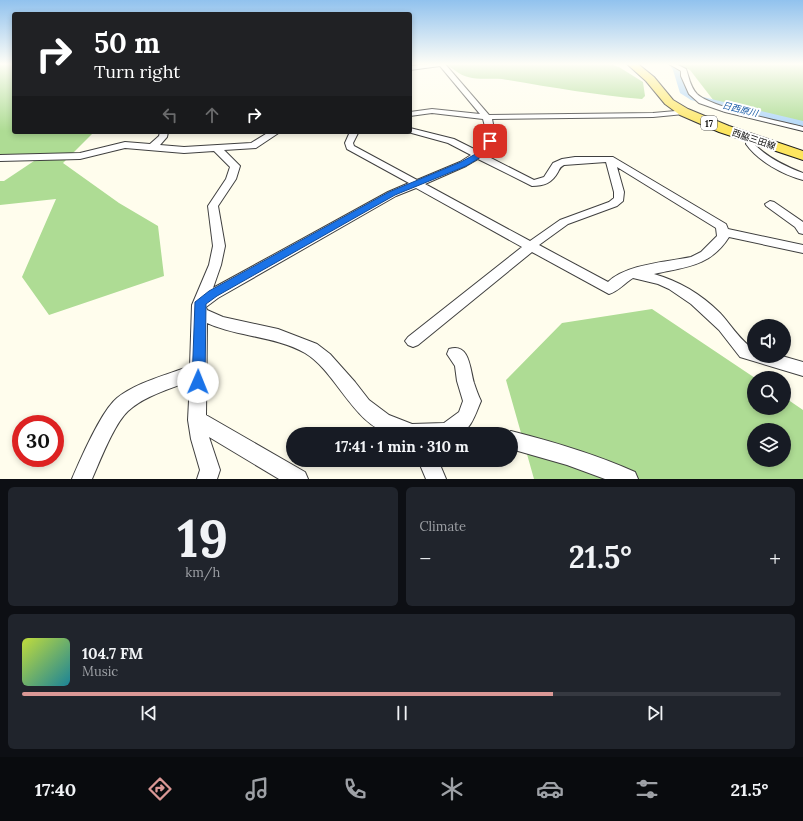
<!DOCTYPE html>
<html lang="en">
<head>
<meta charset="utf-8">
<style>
  body { margin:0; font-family:Lora,"Noto Sans JP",serif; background:#20242c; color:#f1f3f6; height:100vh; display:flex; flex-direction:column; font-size:15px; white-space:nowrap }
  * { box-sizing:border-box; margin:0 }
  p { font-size:13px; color:#9ea1a6 }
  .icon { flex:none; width:22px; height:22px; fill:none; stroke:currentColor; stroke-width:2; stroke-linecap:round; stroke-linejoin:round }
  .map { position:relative; height:479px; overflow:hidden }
  .drawer { display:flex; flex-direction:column; gap:8px; padding:8px; background:#0d0f14; flex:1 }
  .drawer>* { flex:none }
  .hud { position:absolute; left:12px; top:12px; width:400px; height:122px; border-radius:4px; box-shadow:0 2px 6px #0003; background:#202124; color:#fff; overflow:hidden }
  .fabs { position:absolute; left:747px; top:319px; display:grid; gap:8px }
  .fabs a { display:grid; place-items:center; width:44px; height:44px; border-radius:50%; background:#171b24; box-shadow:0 2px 6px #0003; font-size:20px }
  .speed { position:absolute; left:12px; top:415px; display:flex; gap:8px; font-size:20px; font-weight:700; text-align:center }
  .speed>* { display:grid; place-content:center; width:52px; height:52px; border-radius:50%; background:#171b24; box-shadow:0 2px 6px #0003; line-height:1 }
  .speed .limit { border:6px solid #d22; background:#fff; color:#111 }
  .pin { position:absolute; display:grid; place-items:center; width:34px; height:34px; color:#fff; margin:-17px; border-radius:8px; box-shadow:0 2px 6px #0006 }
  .me { position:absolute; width:44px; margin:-22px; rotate:1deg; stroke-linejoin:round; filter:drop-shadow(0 0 3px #0008) }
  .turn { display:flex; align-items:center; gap:14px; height:84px; padding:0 16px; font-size:18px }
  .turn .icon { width:52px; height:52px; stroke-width:2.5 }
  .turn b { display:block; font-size:28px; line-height:34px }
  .lanes { display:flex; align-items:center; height:38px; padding:0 16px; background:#0003; justify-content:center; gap:20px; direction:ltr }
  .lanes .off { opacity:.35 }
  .big { font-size:30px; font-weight:800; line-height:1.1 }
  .drawer .tile { flex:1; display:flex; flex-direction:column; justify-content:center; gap:6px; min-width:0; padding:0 14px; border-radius:6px; background:#20242c }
  .drawer .dial { align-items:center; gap:0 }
  .dial b { font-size:52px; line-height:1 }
  .song { display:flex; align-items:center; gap:12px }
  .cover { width:48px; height:48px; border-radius:6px; background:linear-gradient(135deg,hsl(70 70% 55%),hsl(190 70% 35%)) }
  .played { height:4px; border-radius:2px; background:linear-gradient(90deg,#db9896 70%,#363941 70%) }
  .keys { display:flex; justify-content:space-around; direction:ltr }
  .heat { display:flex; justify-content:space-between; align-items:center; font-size:22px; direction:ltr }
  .drawer .tiles { flex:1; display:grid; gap:8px; grid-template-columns:1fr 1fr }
  .tile:last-child { grid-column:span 2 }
  .trip { position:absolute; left:286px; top:427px; width:232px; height:40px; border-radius:20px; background:#171b24; box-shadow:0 2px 6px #0003; font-weight:800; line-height:40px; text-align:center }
  .menu { display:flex; height:64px; justify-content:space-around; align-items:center; background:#090b0e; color:#9ea1a6 }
  .menu .icon { width:28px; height:28px }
  .menu .active { color:#db9896 }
  .menu b { font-size:18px; color:#f1f3f6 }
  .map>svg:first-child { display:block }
  .forest { fill:#aedc94; fill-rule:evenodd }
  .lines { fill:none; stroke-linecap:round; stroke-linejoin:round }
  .river { fill:#b0d6f8; fill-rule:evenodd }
  .street-casing { stroke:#404040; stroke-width:2 }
  .primary-casing { stroke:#1e1e1e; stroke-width:2 }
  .street { fill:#fff; fill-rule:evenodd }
  .primary { fill:#fde65f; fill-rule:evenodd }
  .route { fill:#1a73e8; stroke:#114b97 }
  .labels { text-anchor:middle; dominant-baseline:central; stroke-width:4; stroke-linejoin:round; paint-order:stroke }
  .far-water-label { font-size:9px; font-style:italic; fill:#1256a3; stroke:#fff }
  .shield { fill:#fff; stroke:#565656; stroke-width:1 }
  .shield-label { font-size:9px; font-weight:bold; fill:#0d0d0d }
  .far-street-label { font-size:9px; fill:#0d0d0d; stroke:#fff }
</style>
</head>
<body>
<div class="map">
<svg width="803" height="479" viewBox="0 0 803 479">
  <rect width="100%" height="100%" fill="#fffded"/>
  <path class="forest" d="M 0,64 L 14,64 L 14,132 L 100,132 L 93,133 L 63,163 L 119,203 L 158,226 L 164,276 L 49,315 L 22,277 L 56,199 L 0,205 L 0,181 L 4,181 L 34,161 L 0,157 Z
    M 445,64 L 610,64 L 619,67 L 643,82 L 645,96 L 642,99 C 595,95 549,87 502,79 C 491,78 479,80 468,77 C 459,75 453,68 445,64 Z
    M 676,64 L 803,64 L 803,123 L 714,101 L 690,70 Z
    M 652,309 L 755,378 L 754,408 L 784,408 L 784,397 L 803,410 L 803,479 L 534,479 L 506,380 L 562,323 ZM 754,430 L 784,430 L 784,460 L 754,460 Z"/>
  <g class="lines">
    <path class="river" d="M 669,64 L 679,64 L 683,70 L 691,91 L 699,96 L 803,121 L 803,129 L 691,100 L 680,93 L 673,70 Z"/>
    <g class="street-casing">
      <path id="street" d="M 428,64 L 445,64 L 489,115 L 653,113 L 687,110 L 687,114 L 684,114 L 653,117 L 492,119 L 495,134 L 494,145 L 485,155 L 534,180 L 544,177 L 553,163 L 562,159 L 575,157 L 613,157 L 726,224 L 728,229 L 803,245 L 803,253 L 729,237 C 710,267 685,267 654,274 C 679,281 701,294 720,313 C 728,321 744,346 754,348 L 754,356 L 782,356 L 803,362 L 803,376 L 740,357 L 719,330 L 691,304 L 669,289 L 658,284 L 633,278 C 625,283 617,292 609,294 L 532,252 L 418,345 L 413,347 L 408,345 L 405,341 L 408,337 L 522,247 L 416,188 L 396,196 L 218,298 L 206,307 L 207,310 L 223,317 L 278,329 L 317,344 L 330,354 L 355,382 L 369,400 L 389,415 L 412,424 L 444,423 L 459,412 L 463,401 L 457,381 L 455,366 L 447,354 L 449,349 C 470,342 470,370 474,383 C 476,389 478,395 481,401 C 476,412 471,432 457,434 C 449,435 441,434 433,434 C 420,434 406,436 393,434 C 355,428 337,372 305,353 C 275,336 238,337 207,323 L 206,415 L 305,472 L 308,479 L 279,479 L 209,437 L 220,470 L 217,479 L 197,479 L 200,470 L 191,439 L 188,420 L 190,381 C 170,389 144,396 128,411 C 114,424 100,461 92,479 L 72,479 C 80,460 102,410 117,398 C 137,382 167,375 190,366 L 192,305 L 209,265 L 213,246 L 208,206 L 226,179 L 230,167 L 214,151 L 184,153 L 125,148 L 80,159 L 0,161 L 0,155 L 80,153 L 125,142 L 150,144 L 159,136 L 160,132 L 168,132 L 167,137 L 160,145 L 184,147 L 251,143 L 269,132 L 280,132 L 256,148 L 224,150 L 240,166 L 236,179 L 218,206 L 225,246 L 221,265 L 213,288 L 388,192 L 409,183 L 347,149 L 345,143 L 349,134 L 348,132 L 358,133 L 353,143 L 354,146 L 417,180 L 460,162 L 471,155 L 448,143 L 408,132 L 410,132 L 410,128 L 454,139 L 478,151 L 486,144 L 487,134 L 483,119 L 432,113 L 410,116 L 410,112 L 432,109 L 480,114 L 440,66 L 410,70 L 410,66 ZM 478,159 L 532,186 C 544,186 552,183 558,172 C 560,168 560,167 564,165 L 606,162 L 614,192 L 614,198 L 609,202 L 560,220 L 530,241 L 425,184 L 466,166 ZM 617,167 L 716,228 L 717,236 L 701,252 L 691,257 C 667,262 626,264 608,282 L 539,245 L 568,224 L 617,206 L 623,201 L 624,192 Z
        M 669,64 L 676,64 L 686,69 C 689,77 690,87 697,94 C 712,108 780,121 803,127 L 803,131 L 725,112 L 699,103 L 689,94 L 681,76 L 681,71 Z
        M 751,135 L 755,138 L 754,144 C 768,158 785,166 803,173 L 803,180 C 783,175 758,161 746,144 L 747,138 Z
        M 770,201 L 774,202 L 803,222 L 803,234 L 799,233 L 795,227 L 766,206 L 765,204 Z
        M 511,431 C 554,442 595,454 635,472 L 638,479 L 605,479 L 567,465 L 511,449 L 511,434 L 504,434 Z
        M 418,460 L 438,460 L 446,479 L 426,479 Z"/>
    </g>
    <g class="primary-casing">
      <path id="primary" d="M 627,64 L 638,64 L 654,77 L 673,100 L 688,109 L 729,126 L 803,151 L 803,160 L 719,132 L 680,115 L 665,104 L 646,81 Z"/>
    </g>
    <use href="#street" class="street"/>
    <use href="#primary" class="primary"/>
  </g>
  <linearGradient id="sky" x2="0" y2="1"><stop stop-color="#91c2ee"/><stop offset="0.49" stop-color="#fffef7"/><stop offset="1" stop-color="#fffef7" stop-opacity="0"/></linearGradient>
  <rect width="803" height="131" fill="url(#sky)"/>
  <path class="route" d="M 487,140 L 492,140 L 493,145 L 486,154 L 466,166 L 395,195 L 217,296 L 206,304 L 205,382 L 203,386 L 198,388 L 194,386 L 192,382 L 195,302 L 209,291 L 389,192 L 461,162 L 481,151 L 487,145 Z"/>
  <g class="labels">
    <g class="far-water-label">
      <text transform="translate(740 109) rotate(14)">日西原川</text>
    </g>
    <rect class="shield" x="701" y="116" width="16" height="14" rx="3"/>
    <g class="shield-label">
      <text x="709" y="123">17</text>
    </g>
    <g class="far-street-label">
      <text transform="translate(754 139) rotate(19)">西脇三田線</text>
    </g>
  </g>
</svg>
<div class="fabs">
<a><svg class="icon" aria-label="sound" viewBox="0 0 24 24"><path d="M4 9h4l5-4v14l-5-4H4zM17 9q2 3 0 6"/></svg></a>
<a><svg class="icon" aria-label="search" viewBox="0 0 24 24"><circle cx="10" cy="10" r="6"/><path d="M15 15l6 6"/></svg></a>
<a><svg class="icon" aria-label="layers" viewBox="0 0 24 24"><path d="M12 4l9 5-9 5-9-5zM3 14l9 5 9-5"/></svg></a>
</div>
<div class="speed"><div class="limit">30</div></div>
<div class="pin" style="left:490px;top:141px;background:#d93025"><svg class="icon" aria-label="arrive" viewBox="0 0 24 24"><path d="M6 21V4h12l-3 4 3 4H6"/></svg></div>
<svg class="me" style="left:198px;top:382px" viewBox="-20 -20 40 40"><circle r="19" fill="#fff"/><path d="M0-13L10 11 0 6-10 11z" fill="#1a73e8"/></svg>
<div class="trip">17:41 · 1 min · 310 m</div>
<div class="hud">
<div class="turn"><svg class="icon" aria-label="right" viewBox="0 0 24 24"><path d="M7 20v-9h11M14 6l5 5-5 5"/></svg><div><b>50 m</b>Turn right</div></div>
<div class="lanes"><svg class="icon off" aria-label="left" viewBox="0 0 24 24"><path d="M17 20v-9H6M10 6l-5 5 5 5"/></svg><svg class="icon off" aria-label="ahead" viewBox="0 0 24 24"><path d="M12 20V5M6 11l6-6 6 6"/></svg><svg class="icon" aria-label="right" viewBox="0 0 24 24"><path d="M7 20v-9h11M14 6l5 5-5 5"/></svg></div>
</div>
</div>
<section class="drawer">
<div class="tiles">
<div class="tile dial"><b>19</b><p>km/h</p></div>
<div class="tile"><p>Climate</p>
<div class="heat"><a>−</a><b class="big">21.5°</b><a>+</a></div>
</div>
<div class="tile">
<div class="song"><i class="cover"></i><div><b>104.7 FM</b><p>Music</p></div></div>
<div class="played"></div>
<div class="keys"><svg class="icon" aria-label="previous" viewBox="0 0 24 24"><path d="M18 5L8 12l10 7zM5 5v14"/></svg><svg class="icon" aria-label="pause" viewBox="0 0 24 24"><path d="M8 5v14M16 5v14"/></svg><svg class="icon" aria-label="next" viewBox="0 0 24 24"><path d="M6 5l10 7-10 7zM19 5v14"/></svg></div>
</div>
</div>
</section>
<nav class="menu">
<b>17:40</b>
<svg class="icon active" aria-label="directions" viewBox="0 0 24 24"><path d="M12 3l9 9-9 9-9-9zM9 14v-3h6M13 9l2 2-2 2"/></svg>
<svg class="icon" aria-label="music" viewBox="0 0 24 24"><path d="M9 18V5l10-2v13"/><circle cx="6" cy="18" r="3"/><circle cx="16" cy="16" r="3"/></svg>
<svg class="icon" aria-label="phone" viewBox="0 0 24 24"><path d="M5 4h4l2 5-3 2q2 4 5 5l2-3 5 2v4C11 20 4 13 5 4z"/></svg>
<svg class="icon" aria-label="climate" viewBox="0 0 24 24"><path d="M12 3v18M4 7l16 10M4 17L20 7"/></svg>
<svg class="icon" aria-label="car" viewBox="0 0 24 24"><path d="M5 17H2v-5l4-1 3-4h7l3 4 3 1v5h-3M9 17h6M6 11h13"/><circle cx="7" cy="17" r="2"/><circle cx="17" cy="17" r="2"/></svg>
<svg class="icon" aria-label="filters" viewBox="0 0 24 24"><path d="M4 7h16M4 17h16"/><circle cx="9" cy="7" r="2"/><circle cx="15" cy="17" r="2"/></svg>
<b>21.5°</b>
</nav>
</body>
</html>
